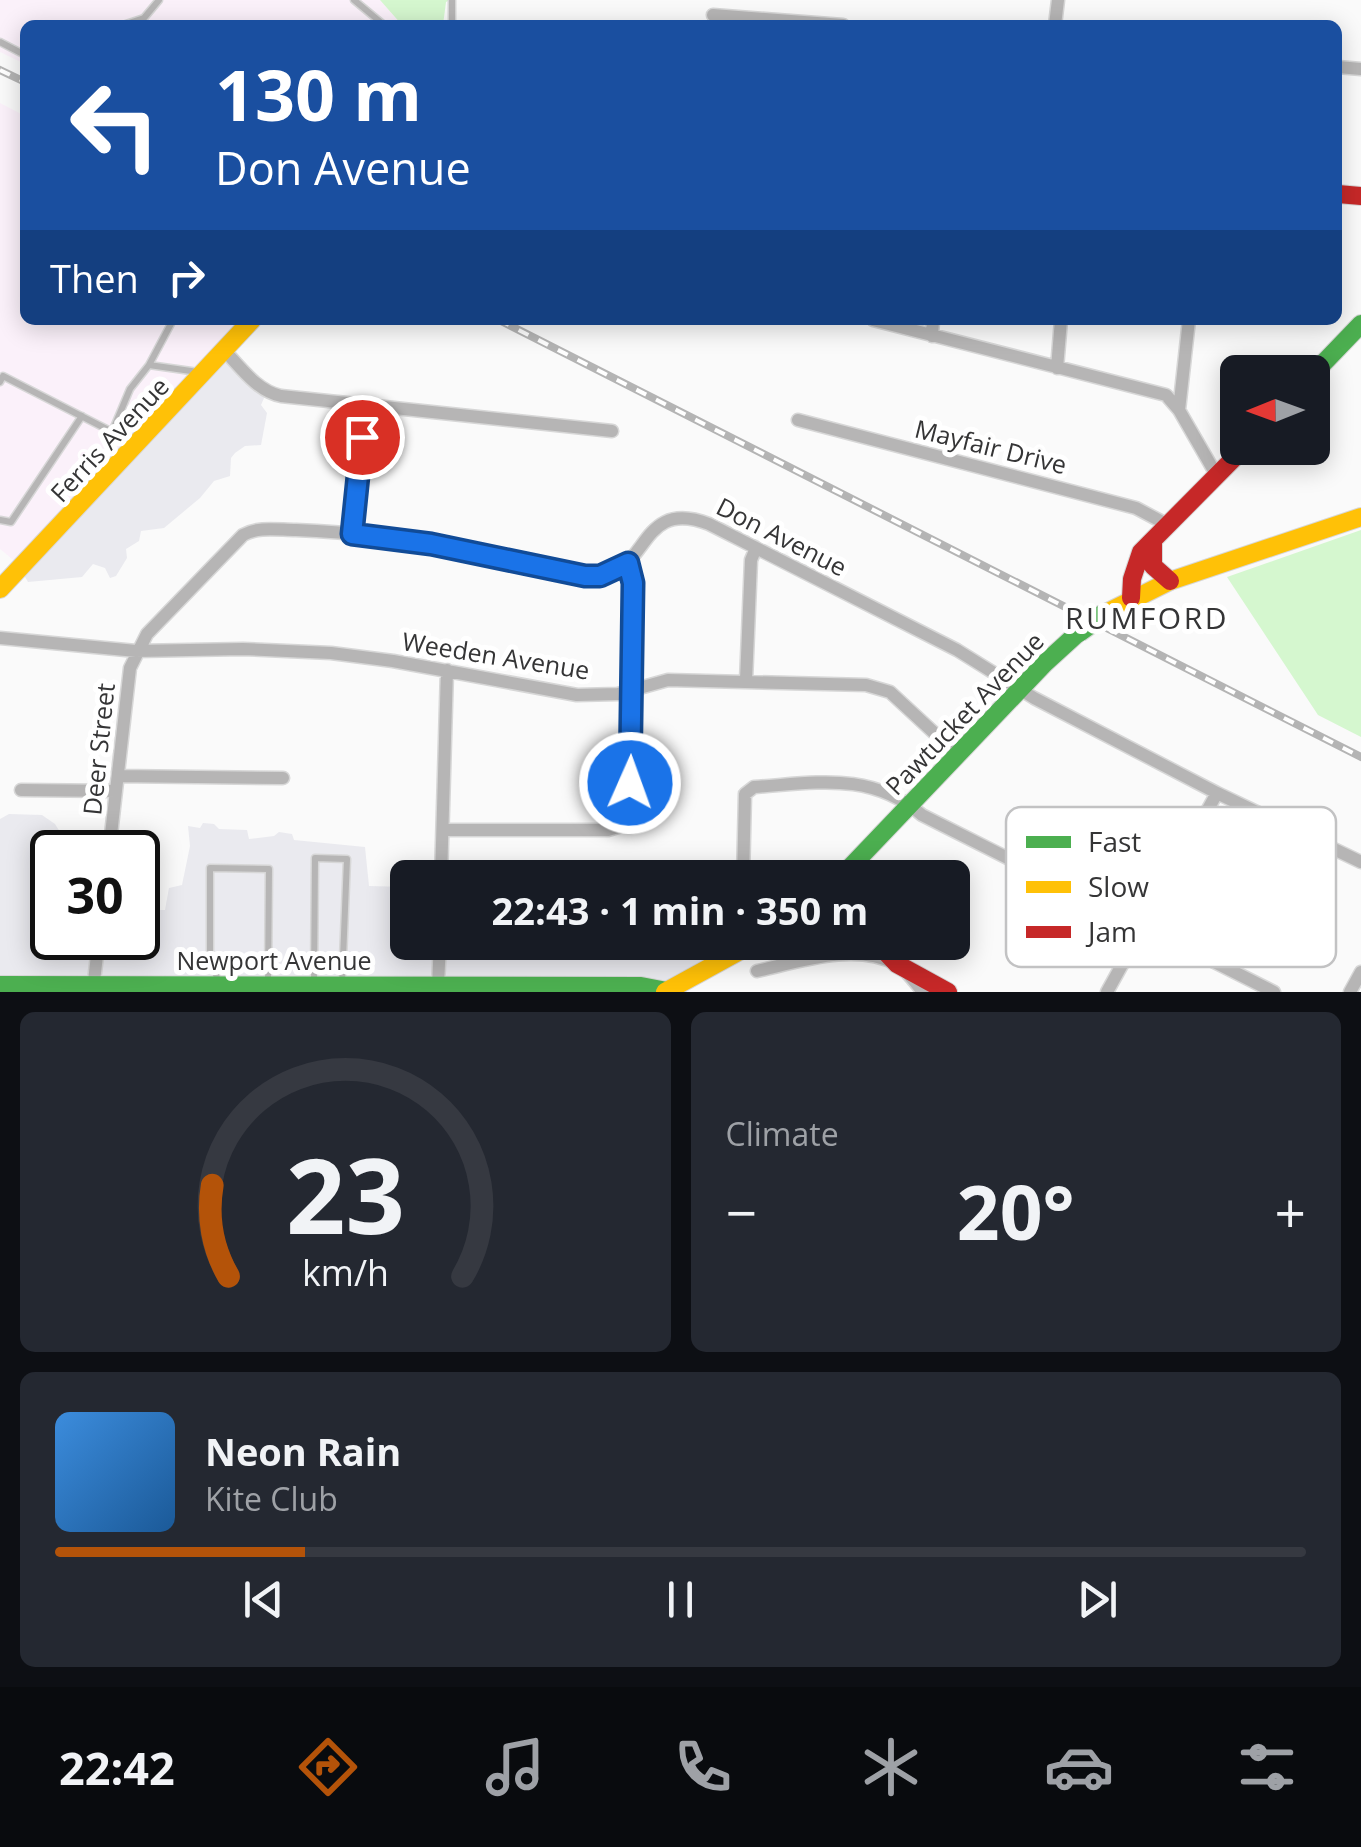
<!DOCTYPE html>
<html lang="en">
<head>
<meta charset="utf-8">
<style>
  body { margin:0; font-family:"Open Sans",sans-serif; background:#242831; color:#f1f3f6; height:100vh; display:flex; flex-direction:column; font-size:38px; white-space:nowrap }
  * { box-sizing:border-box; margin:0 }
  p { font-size:32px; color:#9ea1a6 }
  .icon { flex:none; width:55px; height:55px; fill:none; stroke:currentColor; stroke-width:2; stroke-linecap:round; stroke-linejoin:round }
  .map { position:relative; height:992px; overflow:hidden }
  .drawer { display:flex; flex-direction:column; gap:20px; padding:20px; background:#0d0f14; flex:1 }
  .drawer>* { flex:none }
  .top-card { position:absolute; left:20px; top:20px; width:1322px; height:305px; border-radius:15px; box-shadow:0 5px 25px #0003; background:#1a4fa0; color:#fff; overflow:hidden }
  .needle { width:65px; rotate:269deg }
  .tools { position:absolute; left:1220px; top:355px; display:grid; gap:20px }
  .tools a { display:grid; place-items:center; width:110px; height:110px; border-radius:15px; background:#171b24; box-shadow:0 5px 25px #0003; font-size:50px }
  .speed { position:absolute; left:30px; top:830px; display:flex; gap:20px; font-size:50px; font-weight:700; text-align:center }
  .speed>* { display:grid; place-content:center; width:130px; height:130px; border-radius:50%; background:#171b24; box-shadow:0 5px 25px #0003; line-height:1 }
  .speed .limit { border:5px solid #111; border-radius:15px; background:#fff; color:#111 }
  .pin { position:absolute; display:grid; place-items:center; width:85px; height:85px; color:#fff; margin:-42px; border:5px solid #fff; border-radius:50%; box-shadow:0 2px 10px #0007 }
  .me { position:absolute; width:110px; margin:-55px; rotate:2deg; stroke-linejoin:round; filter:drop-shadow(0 0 8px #0008) }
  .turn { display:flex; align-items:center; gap:35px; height:210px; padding:0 30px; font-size:45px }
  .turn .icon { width:130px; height:130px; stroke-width:2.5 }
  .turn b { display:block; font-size:70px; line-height:85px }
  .then { display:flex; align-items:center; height:95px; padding:0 30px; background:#0003; gap:20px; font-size:38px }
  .big { font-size:75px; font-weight:700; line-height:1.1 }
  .drawer .widget { flex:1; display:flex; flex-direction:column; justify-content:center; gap:15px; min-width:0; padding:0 35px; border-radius:15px; background:#242831 }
  .drawer .dial { align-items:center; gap:0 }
  .dial svg { height:260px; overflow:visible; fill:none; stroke:#363941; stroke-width:7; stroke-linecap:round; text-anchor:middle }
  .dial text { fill:#f1f3f6; stroke:none }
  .song { display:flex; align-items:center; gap:30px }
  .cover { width:120px; height:120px; border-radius:15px; background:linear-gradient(135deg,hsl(210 70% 55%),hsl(210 70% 35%)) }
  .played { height:10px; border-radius:5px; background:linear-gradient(90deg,#b45309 20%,#363941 20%) }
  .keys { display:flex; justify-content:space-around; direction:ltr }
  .heat { display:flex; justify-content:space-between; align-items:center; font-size:55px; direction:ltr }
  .drawer .tiles { flex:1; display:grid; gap:20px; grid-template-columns:1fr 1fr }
  .widget:last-child { grid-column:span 2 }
  .trip { position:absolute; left:390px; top:860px; width:580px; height:100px; border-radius:15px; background:#171b24; box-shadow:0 5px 25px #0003; font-weight:700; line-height:100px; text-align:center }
  .tabs { display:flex; height:160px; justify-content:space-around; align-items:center; background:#090b0e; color:#9ea1a6 }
  .tabs .icon { width:70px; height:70px }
  .tabs .on { color:#b45309 }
  .tabs b { font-size:45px; color:#f1f3f6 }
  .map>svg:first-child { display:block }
  .built { fill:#eaeaef }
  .industrial { fill:#fbf1fa }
  .green { fill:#d5f7cf }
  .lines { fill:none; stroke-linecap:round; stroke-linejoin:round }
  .lane-casing { stroke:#d7d7d7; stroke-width:9 }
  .street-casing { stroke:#d7d7d7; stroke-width:15 }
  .fast-casing { stroke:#d7d7d7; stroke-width:20 }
  .slow-casing { stroke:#d7d7d7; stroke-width:20 }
  .jam-casing { stroke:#d7d7d7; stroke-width:20 }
  .lane { stroke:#b6b5b5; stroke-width:6 }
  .street { stroke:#b6b5b5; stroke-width:12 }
  .fast { stroke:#4caf50; stroke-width:18 }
  .slow { stroke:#ffc107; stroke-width:18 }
  .jam { stroke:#c62828; stroke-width:18 }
  .rail-casing { stroke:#b4b4b4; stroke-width:8 }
  .rail { stroke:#fff; stroke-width:4; stroke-dasharray:11; stroke-linecap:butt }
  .fast-bridge-casing { stroke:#d7d7d7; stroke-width:22; stroke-linecap:butt }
  .fast-bridge { stroke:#4caf50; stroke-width:20 }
  .route-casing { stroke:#114b97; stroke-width:25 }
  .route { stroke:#1a73e8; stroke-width:18 }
  .labels { text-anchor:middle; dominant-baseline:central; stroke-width:10; stroke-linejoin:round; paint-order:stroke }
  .street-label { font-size:25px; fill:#353536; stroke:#fff }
  .quarter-label { font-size:30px; letter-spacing:2.5px; fill:#353536; stroke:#fff }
  .key { fill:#fff; stroke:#c2c2c3; stroke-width:2.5 }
  .key-label { font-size:28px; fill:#353536 }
</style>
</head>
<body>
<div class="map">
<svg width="1361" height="992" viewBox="0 0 1361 992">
  <rect width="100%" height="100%" fill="#fafafa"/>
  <path class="built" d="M 229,351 L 268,389 L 261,405 L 267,413 L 261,445 L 245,446 L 235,453 L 231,458 L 230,476 L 214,481 L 200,498 L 164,528 L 141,531 L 139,541 L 126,549 L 127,558 L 116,576 L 110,578 L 105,568 L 93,564 L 82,577 L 28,582 L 17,563 Z
    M 9,814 L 42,815 L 55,824 L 65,840 L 79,844 L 78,852 L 52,852 L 52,938 L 138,938 L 138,910 L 165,910 L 169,888 L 182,885 L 190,846 L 188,826 L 200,828 L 203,823 L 214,824 L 219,829 L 247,830 L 249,839 L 274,836 L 279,832 L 292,834 L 294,840 L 365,847 L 369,886 L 407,887 L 408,942 L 702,942 L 719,954 L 693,983 L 0,985 L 0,819 Z"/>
  <path class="industrial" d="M 0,0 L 380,0 L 402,25 L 25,25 L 25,64 L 0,52 Z
    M 0,103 L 25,116 L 25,320 L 256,320 L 17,563 L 0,549 Z"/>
  <path class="green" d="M 380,0 L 450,0 L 446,2 L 443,25 L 402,25 Z
    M 1361,530 L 1361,737 L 1318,715 L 1227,577 Z"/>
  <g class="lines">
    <g class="lane-casing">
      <path id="lane" d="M 354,0 L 384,25
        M 452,0 L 452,25
        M 123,25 L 144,18 L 159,0
        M 0,42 L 25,55
        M 149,365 L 173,320
        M 0,382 L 3,376 L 132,442
        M 112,432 L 130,389 L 149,365 L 198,372
        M 0,520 L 11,522 L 82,416
        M 218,981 L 210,955 L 210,868 L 269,869 L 268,983
        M 314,983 L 315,858 L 347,859 L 342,984"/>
    </g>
    <g class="street-casing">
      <path id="street" d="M 713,15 L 843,25
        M 1055,25 L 1058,0
        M 1338,67 L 1361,69
        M 873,320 L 1166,395 L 1179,410 L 1217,476
        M 932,336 L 933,320
        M 224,350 C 241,368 257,391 281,396 L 612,431
        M 1057,368 L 1061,320
        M 1179,410 L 1189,320
        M 798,420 L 1136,508 L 1170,526
        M 351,534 L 365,404
        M 0,638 L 136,651 L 243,649 L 331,653 L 393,661 L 577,695 L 618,694 L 668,680 L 866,685 L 890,692 L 958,755
        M 746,681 L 751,560 L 756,548
        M 118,776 L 283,778
        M 21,790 L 116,791
        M 443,830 L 608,830 L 628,824 L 633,690 L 633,583 L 628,563
        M 109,852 L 130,668 L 147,634 L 243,535 C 259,526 278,530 296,530 C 361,532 428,543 492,556 C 523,563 566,578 597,576 C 650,574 638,497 709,524 L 957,650 L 1034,698 L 1217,793 L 1361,862
        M 441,878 L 447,670
        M 743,878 L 745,794 L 754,787 C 816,783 871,771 922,815 L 1274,992
        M 757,971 C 798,962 855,942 896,964 C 906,969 916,984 923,992
        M 438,985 L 440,942
        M 93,990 L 99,938
        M 1107,992 L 1217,793
        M 1350,992 L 1361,972"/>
    </g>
    <g class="fast-casing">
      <path id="fast" d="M 1312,375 L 1361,324
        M 840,878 L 1045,663 L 1079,632
        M 0,985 L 641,986 L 667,991"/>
    </g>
    <g class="slow-casing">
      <path id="slow" d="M 0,589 L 252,320
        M 1104,614 L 1170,581 L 1361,517
        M 665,992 L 756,942"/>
    </g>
    <g class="jam-casing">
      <path id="jam" d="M 1338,194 L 1361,196
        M 1153,544 L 1153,566 L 1170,581
        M 1131,598 L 1132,579 L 1141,552 L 1244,448
        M 876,942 L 897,964 L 948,992"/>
    </g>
    <use href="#lane" class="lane"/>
    <use href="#street" class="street"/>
    <use href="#fast" class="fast"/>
    <use href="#slow" class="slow"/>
    <use href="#jam" class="jam"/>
    <g class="rail-casing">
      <path id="rail" d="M 0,70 L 25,82
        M 499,320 L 1361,757"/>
    </g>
    <use href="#rail" class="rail"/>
    <g class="fast-bridge-casing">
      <path id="fast-bridge" d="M 1079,632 L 1104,614"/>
    </g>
    <use href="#fast-bridge" class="fast-bridge"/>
  </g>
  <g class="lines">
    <g class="route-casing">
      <path id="route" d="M 362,437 L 352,534 L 431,544 L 585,576 L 600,576 L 628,563 L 633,583 L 630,783"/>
    </g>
    <use href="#route" class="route"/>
  </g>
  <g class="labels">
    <g class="street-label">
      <text transform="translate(109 439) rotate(-47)">Ferris Avenue</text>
      <text transform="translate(991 446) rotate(14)">Mayfair Drive</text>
      <text transform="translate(782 536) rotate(27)">Don Avenue</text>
      <text transform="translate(496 655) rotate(9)">Weeden Avenue</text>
      <text transform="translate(964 713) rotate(-46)">Pawtucket Avenue</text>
      <text transform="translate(98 749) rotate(-84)">Deer Street</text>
      <text x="274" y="960">Newport Avenue</text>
    </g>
    <g class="quarter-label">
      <text x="1147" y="617">RUMFORD</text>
    </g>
  </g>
  <rect x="1006" y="807" width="330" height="160" rx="15" class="key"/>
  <rect x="1026" y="836" width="45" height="12" fill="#4caf50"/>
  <rect x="1026" y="881" width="45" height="12" fill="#ffc107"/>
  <rect x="1026" y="926" width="45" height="12" fill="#c62828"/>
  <g class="key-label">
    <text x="1088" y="852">Fast</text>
    <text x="1088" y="897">Slow</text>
    <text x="1088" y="942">Jam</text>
  </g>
</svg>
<div class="tools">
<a><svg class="needle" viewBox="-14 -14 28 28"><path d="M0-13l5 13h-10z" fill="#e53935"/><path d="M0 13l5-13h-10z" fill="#9ea1a6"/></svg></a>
</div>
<div class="speed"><div class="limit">30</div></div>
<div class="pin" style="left:362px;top:437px;background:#d93025"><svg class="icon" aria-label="arrive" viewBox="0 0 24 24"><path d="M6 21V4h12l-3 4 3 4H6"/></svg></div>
<svg class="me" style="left:630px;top:783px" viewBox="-20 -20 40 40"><circle r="17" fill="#1a73e8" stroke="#fff" stroke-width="3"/><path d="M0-11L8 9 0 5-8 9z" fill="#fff"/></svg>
<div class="trip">22:43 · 1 min · 350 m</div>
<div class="top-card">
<div class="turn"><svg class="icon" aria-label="left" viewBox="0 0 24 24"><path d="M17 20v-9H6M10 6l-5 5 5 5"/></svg><div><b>130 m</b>Don Avenue</div></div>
<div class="then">Then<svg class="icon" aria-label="right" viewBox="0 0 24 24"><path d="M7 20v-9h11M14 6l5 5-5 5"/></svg></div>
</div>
</div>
<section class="drawer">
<div class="tiles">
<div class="widget dial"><svg viewBox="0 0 100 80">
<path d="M14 69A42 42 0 1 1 86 69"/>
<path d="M14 69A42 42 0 0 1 9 41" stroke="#b45309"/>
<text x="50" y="56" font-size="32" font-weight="700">23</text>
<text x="50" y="72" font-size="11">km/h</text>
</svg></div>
<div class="widget"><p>Climate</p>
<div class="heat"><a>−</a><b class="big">20°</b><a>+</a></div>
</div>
<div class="widget">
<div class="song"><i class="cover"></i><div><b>Neon Rain</b><p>Kite Club</p></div></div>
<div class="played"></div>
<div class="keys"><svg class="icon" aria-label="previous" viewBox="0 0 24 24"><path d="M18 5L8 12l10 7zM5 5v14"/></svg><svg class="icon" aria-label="pause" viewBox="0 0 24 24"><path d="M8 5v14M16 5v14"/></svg><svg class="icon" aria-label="next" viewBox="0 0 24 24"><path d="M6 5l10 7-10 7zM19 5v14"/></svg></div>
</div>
</div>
</section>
<nav class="tabs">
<b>22:42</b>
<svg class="icon on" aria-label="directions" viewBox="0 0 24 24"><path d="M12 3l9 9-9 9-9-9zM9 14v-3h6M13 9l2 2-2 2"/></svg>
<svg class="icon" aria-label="music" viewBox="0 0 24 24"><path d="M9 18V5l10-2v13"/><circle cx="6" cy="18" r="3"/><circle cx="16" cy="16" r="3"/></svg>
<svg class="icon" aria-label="phone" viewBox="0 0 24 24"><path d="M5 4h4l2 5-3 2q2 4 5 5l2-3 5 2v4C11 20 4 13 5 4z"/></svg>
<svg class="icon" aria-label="climate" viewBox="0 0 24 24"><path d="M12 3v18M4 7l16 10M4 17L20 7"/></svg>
<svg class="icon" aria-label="car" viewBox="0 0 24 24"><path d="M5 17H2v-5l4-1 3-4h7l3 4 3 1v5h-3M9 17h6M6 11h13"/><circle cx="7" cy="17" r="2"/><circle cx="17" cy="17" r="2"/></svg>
<svg class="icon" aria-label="filters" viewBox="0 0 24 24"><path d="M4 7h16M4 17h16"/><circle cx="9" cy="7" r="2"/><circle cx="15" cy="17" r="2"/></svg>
</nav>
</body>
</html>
